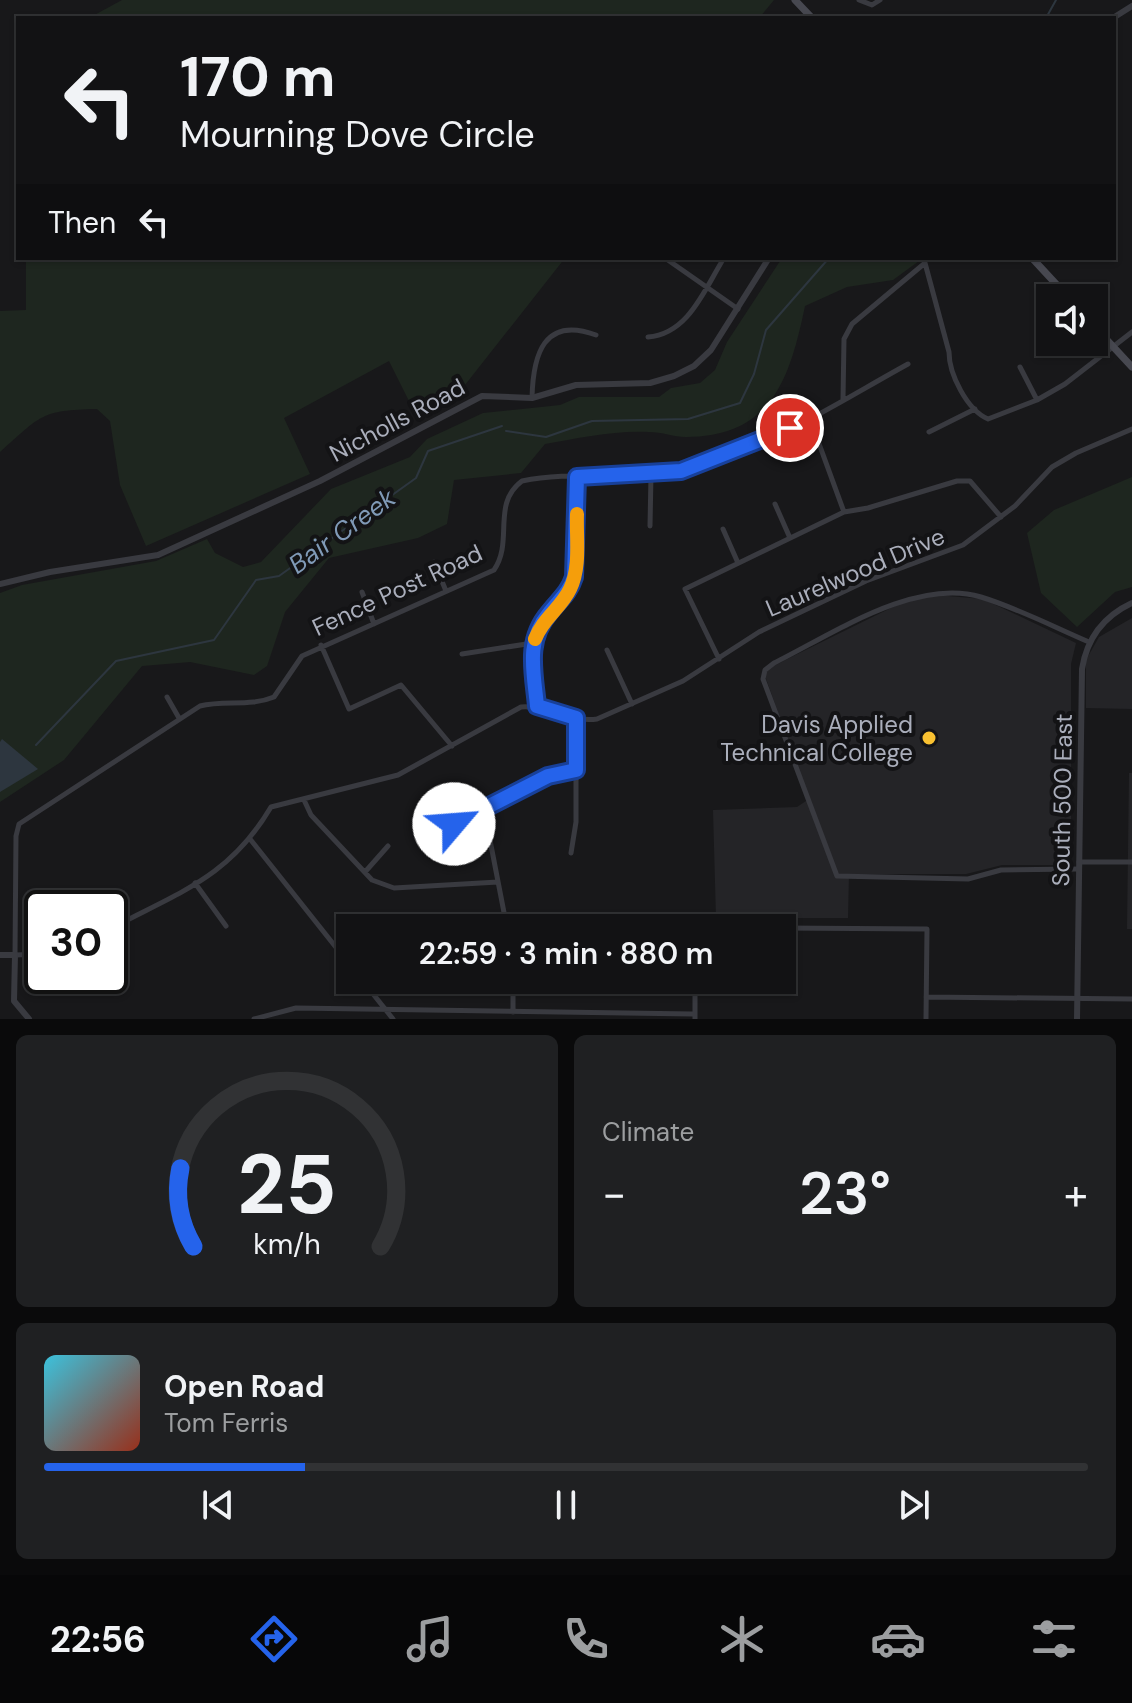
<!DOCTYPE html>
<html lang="en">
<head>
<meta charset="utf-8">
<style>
  body { margin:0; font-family:"DM Sans",sans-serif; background:#1f2022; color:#f1f3f6; height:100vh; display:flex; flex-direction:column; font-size:30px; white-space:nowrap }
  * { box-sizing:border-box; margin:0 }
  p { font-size:26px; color:#9c9ea0 }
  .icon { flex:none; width:44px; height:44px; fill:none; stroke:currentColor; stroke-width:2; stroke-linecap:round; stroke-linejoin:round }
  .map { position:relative; height:1019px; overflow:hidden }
  .sheet { display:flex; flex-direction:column; gap:16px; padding:16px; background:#0a0a0b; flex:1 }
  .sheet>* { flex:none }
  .guide { position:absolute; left:16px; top:16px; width:1100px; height:244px; border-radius:0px; box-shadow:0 2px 6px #0004,0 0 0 2px #313234; background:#121214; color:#f1f3f6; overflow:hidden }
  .fabs { position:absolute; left:1036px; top:284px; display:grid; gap:16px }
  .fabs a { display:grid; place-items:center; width:72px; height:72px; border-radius:0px; background:#121214; box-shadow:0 2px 6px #0004,0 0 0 2px #313234; font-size:40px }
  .speed { position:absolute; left:24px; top:890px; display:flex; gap:16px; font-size:40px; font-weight:700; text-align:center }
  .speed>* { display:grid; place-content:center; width:104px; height:104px; border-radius:50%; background:#121214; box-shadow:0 2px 6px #0004,0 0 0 2px #313234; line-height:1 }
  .speed .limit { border:4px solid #111; border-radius:12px; background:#fff; color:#111 }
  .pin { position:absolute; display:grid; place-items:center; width:68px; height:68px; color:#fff; margin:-34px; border:4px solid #fff; border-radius:50%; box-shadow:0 2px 8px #0007 }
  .me { position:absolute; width:88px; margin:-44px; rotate:63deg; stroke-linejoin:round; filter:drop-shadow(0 0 6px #0008) }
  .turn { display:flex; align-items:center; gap:28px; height:168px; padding:0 32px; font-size:36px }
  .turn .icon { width:104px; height:104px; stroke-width:2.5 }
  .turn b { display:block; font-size:56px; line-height:68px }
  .then { display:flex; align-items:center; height:76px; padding:0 32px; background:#0003; gap:16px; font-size:30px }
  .big { font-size:60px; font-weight:600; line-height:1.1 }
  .sheet .widget { flex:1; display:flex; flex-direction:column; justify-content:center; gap:12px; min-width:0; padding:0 28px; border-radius:12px; background:#1f2022 }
  .sheet .dial { align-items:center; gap:0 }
  .dial svg { height:208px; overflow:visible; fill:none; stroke:#313234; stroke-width:7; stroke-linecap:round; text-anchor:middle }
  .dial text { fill:#f1f3f6; stroke:none }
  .song { display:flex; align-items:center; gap:24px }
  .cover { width:96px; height:96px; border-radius:12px; background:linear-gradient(135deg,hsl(190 70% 55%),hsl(10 70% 35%)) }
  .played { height:8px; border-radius:4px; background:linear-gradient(90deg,#2563eb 25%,#313234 25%) }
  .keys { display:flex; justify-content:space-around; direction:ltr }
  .heat { display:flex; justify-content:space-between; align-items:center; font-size:44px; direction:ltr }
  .sheet .tiles { flex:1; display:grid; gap:16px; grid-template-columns:1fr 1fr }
  .widget:last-child { grid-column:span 2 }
  .trip { position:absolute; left:336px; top:914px; width:460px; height:80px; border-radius:0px; background:#121214; box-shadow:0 2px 6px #0004,0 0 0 2px #313234; font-weight:600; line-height:80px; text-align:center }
  .menu { display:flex; height:128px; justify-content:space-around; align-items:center; background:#070708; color:#9c9ea0 }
  .menu .icon { width:56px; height:56px }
  .menu .active { color:#2563eb }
  .menu b { font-size:36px; color:#f1f3f6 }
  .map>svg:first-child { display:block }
  .built { fill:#242427 }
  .green { fill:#1e261f }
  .water { fill:#2d363f }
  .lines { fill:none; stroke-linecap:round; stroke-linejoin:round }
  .stream { stroke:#2d363f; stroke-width:2 }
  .minor { stroke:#393a40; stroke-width:5 }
  .tertiary { stroke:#393a40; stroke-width:6 }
  .secondary { stroke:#474850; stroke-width:7 }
  .route-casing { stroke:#184099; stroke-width:20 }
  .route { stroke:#2563eb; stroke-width:14 }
  .slow { stroke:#f59e0b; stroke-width:14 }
  .poi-dot { fill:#f9c131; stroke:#131315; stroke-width:3 }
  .labels { text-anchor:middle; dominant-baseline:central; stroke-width:8; stroke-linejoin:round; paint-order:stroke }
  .street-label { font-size:24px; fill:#aaaebb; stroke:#131315 }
  .poi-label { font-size:24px; fill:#aaaebb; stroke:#131315; text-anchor:end }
  .water-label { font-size:26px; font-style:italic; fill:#809ab7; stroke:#131315 }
</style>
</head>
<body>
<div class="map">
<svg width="1132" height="1019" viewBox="0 0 1132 1019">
  <rect width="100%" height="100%" fill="#18181a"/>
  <path class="built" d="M 925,594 L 983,599 L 1076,643 L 1071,664 L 1071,865 L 1002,865 L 966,874 L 849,874 L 848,918 L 716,918 L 713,810 L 797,807 L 809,799 L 765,676 L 767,669 L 903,602 Z
    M 1132,618 L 1132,709 L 1086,708 L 1086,660 L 1099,637 Z
    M 1129,773 L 1132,773 L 1132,929 L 1127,929 Z"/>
  <path class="green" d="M 122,0 L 774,0 L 759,18 L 89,18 Z
    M 26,258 L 565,258 L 454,399 L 418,419 L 389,361 L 284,418 L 310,474 L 146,546 L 120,485 L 110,421 L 97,409 C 40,410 41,416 0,452 L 0,311 L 26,310 Z
    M 782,258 L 923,258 L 893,280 L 847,287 L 805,306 C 790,378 772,437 686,437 C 674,437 662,432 649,432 C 616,430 578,438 545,444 L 521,473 L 454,480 L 447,524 L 418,538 L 329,558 L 285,612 L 267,666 L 254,675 L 190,662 L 142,666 L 64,760 L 0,802 L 0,593 L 22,585 L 156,561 L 207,539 L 215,553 L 243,567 L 261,562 L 331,489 L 410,457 L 427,439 L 483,413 L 560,405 L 579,397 L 659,397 L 671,388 L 700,383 L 715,370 L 727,342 Z
    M 1132,477 L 1132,587 L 1115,592 L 1077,627 L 1041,593 L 1027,533 L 1054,510 Z"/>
  <path class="water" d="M 2,739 L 38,769 L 0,792 L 0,742 Z"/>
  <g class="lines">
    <path class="stream" d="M 1046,18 L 1056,0
      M 506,431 L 546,437 L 592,421 L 688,419 L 740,403 L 754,374 L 766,330 L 829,258
      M 36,745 L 116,661 L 214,640 L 256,580 L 279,576 L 416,478 L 428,451 L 502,426"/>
    <path class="minor" d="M 859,0 L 872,5 L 880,0
      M 665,258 L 738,309
      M 648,337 C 689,334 705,288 724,258
      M 1020,367 L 1037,400
      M 532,398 C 533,354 544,316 596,335
      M 843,399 L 844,339 L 852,324 L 925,263 L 949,352 C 949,374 967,410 988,419 L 1037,400 L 1065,384 L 1132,332
      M 810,419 L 844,512
      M 929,432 L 975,409
      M 775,504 L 790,538
      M 650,526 L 651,475
      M 723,529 L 738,563
      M 434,562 L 446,591
      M 362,592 L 374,624
      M 321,645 L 349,709 L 401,685 L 452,746
      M 607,650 L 632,704
      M 462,654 L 533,643
      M 719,659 L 685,589 L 844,512 L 868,508 L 957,481 L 970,481 L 1001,517
      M 167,697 L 179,718
      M 537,706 C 534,673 526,642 549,613 C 559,600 569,593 574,577 L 577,477
      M 304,800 L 311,815 L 372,880 L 394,888 L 498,882
      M 484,809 L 507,928
      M 454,824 L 548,776 L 576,770
      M 250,839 L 350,965
      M 571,853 L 576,822 L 576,718
      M 1079,862 L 1132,862
      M 1079,869 L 1001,870 L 968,879 L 837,876 L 763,679 L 765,670 L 774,663 C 831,635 915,577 981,597 C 1017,608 1054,627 1089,642
      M 365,872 L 388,846
      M 195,883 L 226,926
      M 541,928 L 559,923 L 689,928
      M 782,928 L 927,929 L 926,1019
      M 110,929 C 179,892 229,878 271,807 L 398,775 L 521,707 C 548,705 571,723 597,719 L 683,681 L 759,632 L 866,581 L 963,545 L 1015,506 L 1052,467 L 1076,453 L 1132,429
      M 42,954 L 15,955 L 16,836 L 19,824 L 200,706 C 225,700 250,707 274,697 L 302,656 L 494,570 C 514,541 491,504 522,481 C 570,471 620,480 669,473 C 751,460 835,404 908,364
      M 362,980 L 393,1019
      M 513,980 L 513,1012
      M 695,980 L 695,1019
      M 926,997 L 1132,999
      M 254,1019 L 296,1008 L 693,1014"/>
    <path class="tertiary" d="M 1113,18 L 1132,6
      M 0,584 L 50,572 L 158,555 L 320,481 L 482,396 L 532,398 L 576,385 L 650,383 L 674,376 L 694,366 L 711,350 L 769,258
      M 0,955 L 15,955 L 14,1001 L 29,1019
      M 1077,1019 L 1082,669 C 1087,638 1104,616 1132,603"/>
    <path class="secondary" d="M 795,0 L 812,18
      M 1032,258 L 1069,298
      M 1094,326 L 1132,367"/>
  </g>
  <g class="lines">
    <g class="route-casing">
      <path id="route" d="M 454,824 L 548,776 L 576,770 L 576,718 L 537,706 C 534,673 525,641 549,613 C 559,600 569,593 574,577 L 577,477 L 681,471 L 790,428"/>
    </g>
    <use href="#route" class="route"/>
    <path class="slow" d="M 535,639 C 543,618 561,608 570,589 C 581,567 576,537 577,514"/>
  </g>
  <circle class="poi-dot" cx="929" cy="738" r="8"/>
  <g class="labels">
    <g class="street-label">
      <text transform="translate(397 420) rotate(-28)">Nicholls Road</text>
      <text transform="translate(855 572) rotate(-23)">Laurelwood Drive</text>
      <text transform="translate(397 590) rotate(-25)">Fence Post Road</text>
      <text transform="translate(1062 800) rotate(-89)">South 500 East</text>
    </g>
    <g class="poi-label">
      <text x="913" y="724">Davis Applied<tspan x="913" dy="28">Technical College</tspan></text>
    </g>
    <g class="water-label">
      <text transform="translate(342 531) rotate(-36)">Bair Creek</text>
    </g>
  </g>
</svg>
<div class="fabs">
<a><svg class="icon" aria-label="sound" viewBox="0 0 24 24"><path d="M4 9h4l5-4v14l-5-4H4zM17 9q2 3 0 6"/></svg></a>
</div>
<div class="speed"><div class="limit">30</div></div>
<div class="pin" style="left:790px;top:428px;background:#d93025"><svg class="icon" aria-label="arrive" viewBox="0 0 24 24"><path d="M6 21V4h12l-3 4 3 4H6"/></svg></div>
<svg class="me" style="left:454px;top:824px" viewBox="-20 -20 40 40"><circle r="19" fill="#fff"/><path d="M0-13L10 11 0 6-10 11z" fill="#2563eb"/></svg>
<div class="trip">22:59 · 3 min · 880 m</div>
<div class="guide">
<div class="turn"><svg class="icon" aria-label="left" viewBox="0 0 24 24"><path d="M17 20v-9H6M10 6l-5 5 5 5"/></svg><div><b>170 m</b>Mourning Dove Circle</div></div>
<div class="then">Then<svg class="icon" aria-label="left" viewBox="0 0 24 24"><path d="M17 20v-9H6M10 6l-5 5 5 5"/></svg></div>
</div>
</div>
<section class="sheet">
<div class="tiles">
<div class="widget dial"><svg viewBox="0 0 100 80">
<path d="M14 69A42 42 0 1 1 86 69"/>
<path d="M14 69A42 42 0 0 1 9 39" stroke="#2563eb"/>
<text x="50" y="56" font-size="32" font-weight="700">25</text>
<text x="50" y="72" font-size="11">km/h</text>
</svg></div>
<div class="widget"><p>Climate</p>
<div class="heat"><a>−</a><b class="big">23°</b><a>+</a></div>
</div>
<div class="widget">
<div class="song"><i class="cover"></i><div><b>Open Road</b><p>Tom Ferris</p></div></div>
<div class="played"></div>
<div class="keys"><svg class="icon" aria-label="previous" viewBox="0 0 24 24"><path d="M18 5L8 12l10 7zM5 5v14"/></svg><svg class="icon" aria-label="pause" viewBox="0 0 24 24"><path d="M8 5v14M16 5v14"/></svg><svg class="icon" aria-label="next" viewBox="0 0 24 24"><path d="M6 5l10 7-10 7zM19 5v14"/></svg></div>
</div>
</div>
</section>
<nav class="menu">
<b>22:56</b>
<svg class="icon active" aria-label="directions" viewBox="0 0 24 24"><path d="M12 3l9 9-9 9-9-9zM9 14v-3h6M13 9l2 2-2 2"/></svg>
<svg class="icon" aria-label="music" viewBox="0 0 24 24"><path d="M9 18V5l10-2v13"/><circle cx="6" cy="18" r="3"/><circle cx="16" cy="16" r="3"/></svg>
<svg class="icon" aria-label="phone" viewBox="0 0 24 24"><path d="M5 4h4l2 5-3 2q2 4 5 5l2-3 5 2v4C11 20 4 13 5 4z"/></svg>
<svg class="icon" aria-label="climate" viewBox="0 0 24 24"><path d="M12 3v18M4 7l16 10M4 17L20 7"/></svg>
<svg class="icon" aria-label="car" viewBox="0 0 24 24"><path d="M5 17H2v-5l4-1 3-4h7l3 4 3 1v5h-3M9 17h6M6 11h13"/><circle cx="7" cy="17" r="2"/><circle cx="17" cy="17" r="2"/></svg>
<svg class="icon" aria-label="filters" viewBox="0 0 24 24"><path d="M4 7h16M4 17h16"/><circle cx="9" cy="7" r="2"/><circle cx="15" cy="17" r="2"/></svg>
</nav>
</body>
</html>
